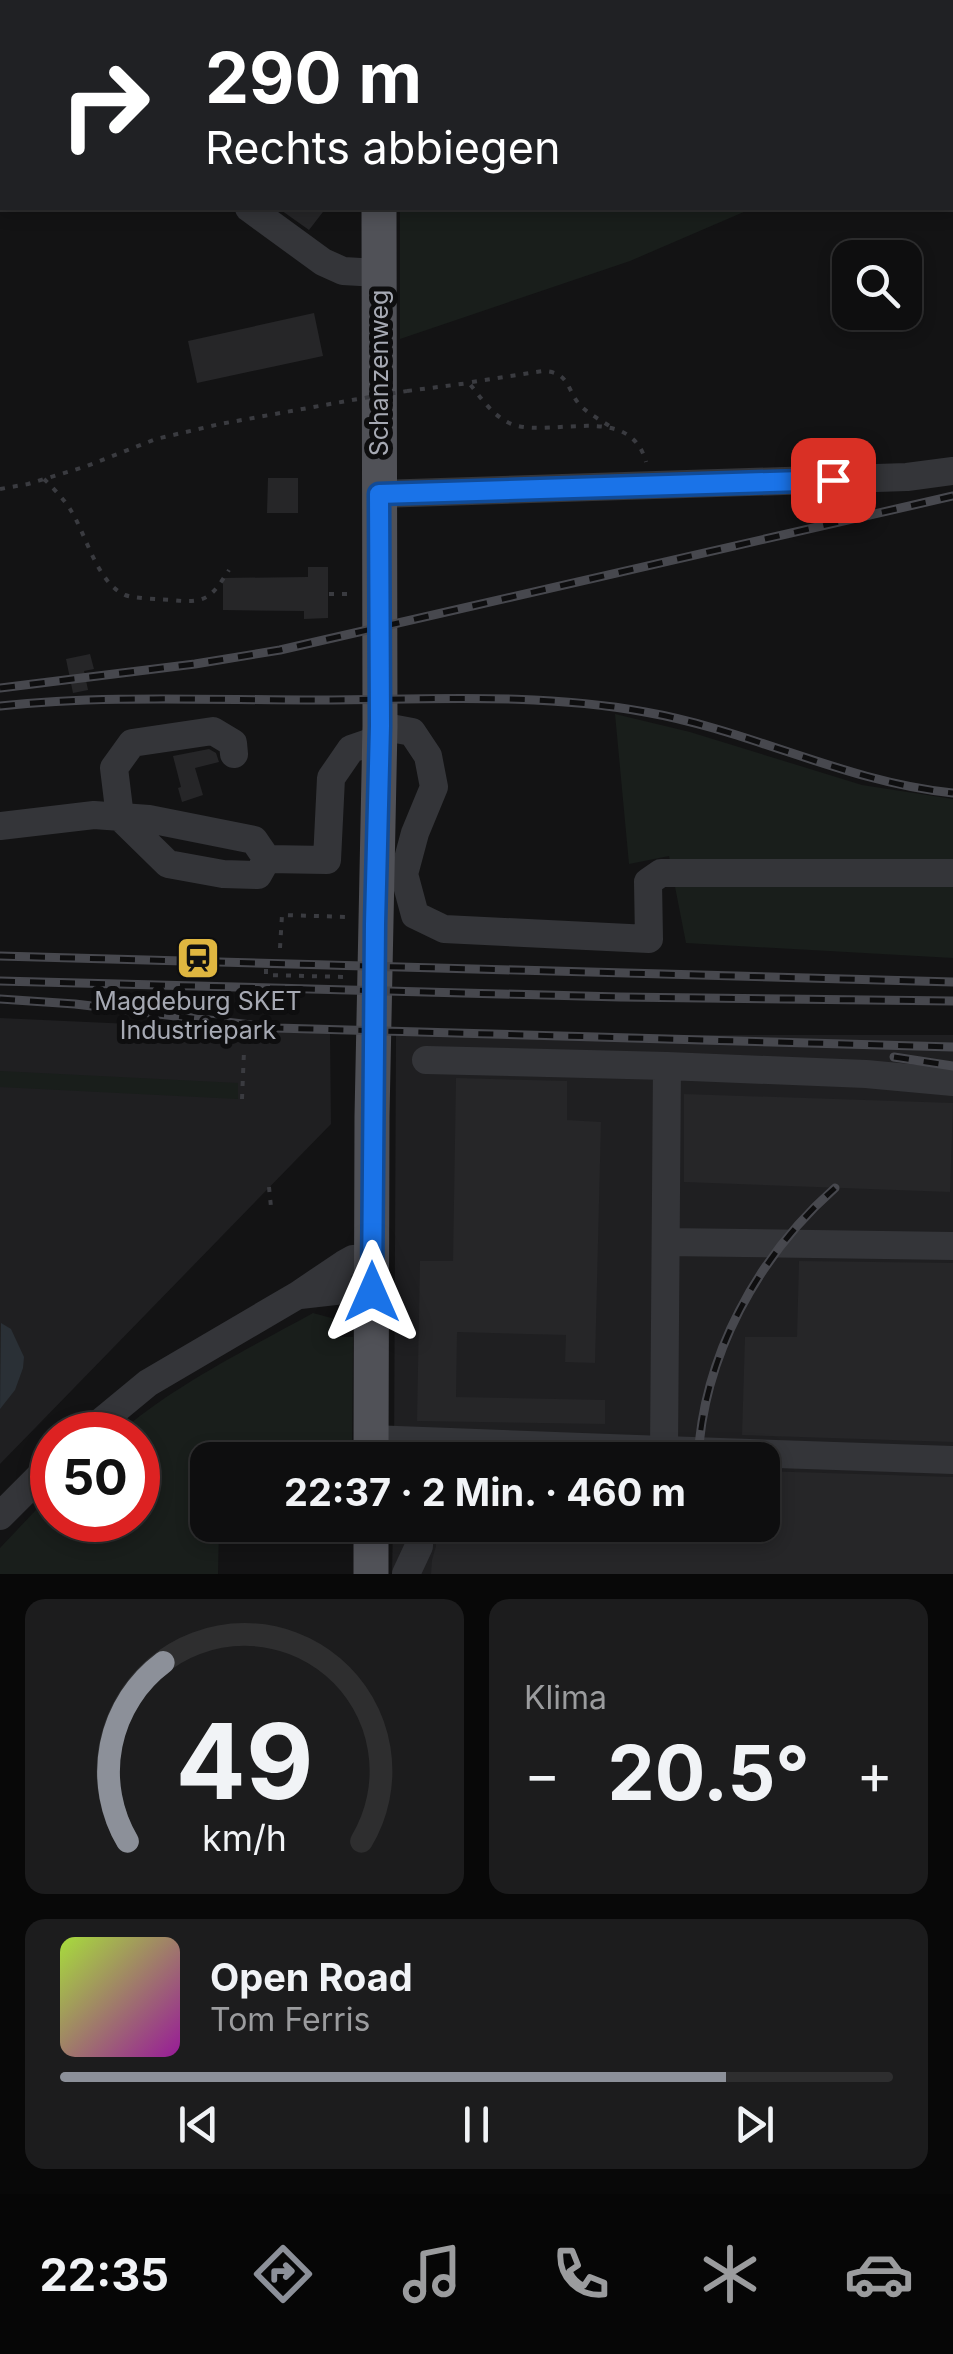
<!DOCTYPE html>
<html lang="de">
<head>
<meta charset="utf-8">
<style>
  body { margin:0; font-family:Inter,sans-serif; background:#1c1c1d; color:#f1f3f6; height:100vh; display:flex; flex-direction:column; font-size:38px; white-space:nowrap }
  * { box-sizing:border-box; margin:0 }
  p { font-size:32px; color:#9b9c9e }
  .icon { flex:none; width:55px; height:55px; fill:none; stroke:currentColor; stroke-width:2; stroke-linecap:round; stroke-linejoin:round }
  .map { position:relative; height:1574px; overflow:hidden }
  .sheet { display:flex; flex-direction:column; gap:25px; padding:25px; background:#080808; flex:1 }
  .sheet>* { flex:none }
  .hud { position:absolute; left:0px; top:0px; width:955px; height:210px; box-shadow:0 5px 15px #0003,0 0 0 2px #2e2e2f; background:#202124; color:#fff; overflow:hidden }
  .fabs { position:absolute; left:832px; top:240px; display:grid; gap:20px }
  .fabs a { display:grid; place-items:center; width:90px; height:90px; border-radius:20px; background:#0e0e0f; box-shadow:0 5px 15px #0003,0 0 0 2px #2e2e2f; font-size:50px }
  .speed { position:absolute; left:30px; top:1412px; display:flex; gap:20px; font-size:50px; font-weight:700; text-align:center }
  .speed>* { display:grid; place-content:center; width:130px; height:130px; border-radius:50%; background:#0e0e0f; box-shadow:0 5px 15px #0003,0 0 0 2px #2e2e2f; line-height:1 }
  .speed .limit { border:15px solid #d22; background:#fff; color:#111 }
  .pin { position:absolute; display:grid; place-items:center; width:85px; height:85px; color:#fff; margin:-42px; border-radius:20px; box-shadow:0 5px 15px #0006 }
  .me { position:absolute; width:110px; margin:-55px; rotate:0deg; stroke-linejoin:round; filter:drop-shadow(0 0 8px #0008) }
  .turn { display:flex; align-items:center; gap:35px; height:210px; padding:0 40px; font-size:45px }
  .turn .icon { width:130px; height:130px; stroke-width:2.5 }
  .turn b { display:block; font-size:70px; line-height:85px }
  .big { font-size:75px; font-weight:700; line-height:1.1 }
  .sheet .tile { flex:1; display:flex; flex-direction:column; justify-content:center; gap:15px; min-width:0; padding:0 35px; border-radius:20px; background:#1c1c1d }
  .sheet .dial { align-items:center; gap:0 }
  .dial svg { height:260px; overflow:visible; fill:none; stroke:#2e2e2f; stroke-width:7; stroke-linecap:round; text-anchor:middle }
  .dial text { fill:#f1f3f6; stroke:none }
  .song { display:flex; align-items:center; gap:30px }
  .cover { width:120px; height:120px; border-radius:15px; background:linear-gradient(135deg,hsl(80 70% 55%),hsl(300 70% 35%)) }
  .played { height:10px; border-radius:5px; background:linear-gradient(90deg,#8c9099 80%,#2e2e2f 80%) }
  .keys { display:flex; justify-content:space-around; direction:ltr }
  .heat { display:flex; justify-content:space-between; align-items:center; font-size:55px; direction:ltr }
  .sheet .tiles { flex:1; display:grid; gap:25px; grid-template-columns:1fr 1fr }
  .tile:last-child { grid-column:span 2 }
  .trip { position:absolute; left:190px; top:1442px; width:590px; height:100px; border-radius:20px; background:#0e0e0f; box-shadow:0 5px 15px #0003,0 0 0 2px #2e2e2f; font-weight:700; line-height:100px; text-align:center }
  .tabs { display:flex; height:160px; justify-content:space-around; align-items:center; background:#060606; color:#9b9c9e }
  .tabs .icon { width:70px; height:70px }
  .tabs .current { color:#8c9099 }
  .tabs b { font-size:45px; color:#f1f3f6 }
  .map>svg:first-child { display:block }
  .built { fill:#1f1f21 }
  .green { fill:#191e1b }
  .water { fill:#2a3036 }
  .building { fill:#262628 }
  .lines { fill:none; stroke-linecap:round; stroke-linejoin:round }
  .path { stroke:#3a3b40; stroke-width:4; stroke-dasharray:5 8; stroke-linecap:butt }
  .minor { stroke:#343539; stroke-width:28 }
  .major { stroke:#505157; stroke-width:35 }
  .rail-casing { stroke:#47484e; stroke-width:9 }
  .rail { stroke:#0e0e0f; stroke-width:5; stroke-dasharray:15; stroke-linecap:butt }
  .path-bridge { stroke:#3a3b40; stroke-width:4; stroke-dasharray:5 8; stroke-linecap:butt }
  .route-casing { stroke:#114b97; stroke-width:25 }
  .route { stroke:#1a73e8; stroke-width:18 }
  .labels { text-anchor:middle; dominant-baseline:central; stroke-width:10; stroke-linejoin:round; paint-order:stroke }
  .street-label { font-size:25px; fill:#a6a9b3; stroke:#0e0e0f }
  .poi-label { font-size:25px; fill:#a6a9b3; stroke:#0e0e0f }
</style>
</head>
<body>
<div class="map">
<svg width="953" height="1574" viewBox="0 0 953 1574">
  <rect width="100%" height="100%" fill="#131314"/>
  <path class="built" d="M 0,1018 L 330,1033 L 331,1124 L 0,1464 Z
    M 396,1035 L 953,1035 L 953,1574 L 392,1574 L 393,1525 L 762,1525 L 762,1460 L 394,1460 Z"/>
  <path class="green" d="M 399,0 L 953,0 L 953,103 L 952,2 L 399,2 Z
    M 400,208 L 753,208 L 630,261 L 400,339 Z
    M 615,714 L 690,732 L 862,785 L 953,799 L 953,958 L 686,943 L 669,856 L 629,864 Z
    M 0,1071 L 238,1083 L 238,1099 L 0,1087 Z
    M 313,1313 L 335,1319 L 337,1337 L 353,1337 L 352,1460 L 208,1460 L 208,1525 L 351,1525 L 351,1531 L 219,1528 L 218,1574 L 0,1574 L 0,1548 L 52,1493 L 52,1520 L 138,1520 L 138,1435 L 117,1435 C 172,1386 248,1349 313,1313 Z"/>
  <path class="water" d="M 1,1323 L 11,1329 L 24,1357 L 23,1368 L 15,1390 L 0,1409 Z"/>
  <path class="building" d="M 278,208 L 326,208 L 309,230 Z
    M 314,313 L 323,356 L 197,383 L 188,341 Z
    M 268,478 L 298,478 L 298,513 L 267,513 Z
    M 308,567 L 328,567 L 328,618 L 304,619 L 304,611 L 223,610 L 223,578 L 308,577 Z
    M 90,654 L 94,669 L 84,671 L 88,690 L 73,693 L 66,659 Z
    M 209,749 L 216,753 L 219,762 L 195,768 L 203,795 L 182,802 L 178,788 L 181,787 L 173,756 Z
    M 456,1078 L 567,1081 L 567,1120 L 601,1122 L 595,1363 L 565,1362 L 566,1335 L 457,1332 L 456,1397 L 605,1400 L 605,1424 L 417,1421 L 420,1261 L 453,1261 Z
    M 684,1094 L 953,1103 L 950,1192 L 684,1182 Z
    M 799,1261 L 953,1263 L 953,1442 L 742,1435 L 745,1337 L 797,1337 Z
    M 762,1471 L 953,1477 L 953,1574 L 431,1574 L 432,1560 L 436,1546 L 436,1525 L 762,1525 Z"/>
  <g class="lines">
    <path class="path" d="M 514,0 L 515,2
      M 836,0 L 836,2
      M 472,382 L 543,371 C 572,372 566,393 583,408 C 591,415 602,421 611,427
      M 407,391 L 469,383 C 482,399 494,418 514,425 C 556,437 630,403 646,462
      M 44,479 C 53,488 63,498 70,509 C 86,533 96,582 125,595 C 136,599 160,599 172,600 C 206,604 211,598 229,570
      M 0,489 L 28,484 L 87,466 L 156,439 L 220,424 L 352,400
      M 329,594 L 355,594
      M 280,948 L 282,915 L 349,917
      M 266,969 L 266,975 L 347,977
      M 242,1099 L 244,1051
      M 269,1187 L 271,1207"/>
    <path class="minor" d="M 0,9 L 2,11
      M 249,208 L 323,262 L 343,271 L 378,273
      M 379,494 L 907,477 L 953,471
      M 380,726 L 412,732 L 428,756 L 434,787 L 415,833 L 404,874 L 415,915 L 444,929 L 649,939 L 648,882 L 661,873 L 953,873
      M 234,754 L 233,743 L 213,731 L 132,743 L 114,768 L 120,817 L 168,864 L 223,874 L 258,875 L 267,859
      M 0,826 L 94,815 L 149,819 L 254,840 L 267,859
      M 267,859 L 327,860 L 331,778 L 351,749 L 380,739
      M 667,1066 L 866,1074 L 953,1082
      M 666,1242 L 953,1246
      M 300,1295 L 344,1290 L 372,1292
      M 85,1435 L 148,1383 L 298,1295 L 344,1264 L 353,1259 L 372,1258
      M 371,1439 L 664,1450 L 667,1066 L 426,1060
      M 664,1450 L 953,1460
      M 0,1516 L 52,1464
      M 406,1574 L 419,1546 L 419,1525"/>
    <path class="major" d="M 381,2 L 381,0
      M 371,1460 L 372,1116 L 380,726 L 379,208
      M 371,1574 L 371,1525"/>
    <g class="rail-casing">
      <path id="rail" d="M 0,688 L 195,664 L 280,650 L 953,496
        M 0,706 C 103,695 208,700 311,700 C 421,700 537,692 645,712 C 750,730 845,782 953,793
        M 0,956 L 953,982
        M 0,981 L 620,997 L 953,1001
        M 0,999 L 75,1004 L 276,1028 L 953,1047
        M 894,1057 L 953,1066
        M 698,1460 C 703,1356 758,1256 835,1188"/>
    </g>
    <use href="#rail" class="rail"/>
    <path class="path-bridge" d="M 352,400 L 407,391"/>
  </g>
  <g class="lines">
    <g class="route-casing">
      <path id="route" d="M 372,1292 L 375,924 L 380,726 L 379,494 L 833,480"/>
    </g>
    <use href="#route" class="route"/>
  </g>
  <defs>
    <g id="station-square" transform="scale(2.25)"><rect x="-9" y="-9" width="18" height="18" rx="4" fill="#dfb640" stroke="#0e0e0f"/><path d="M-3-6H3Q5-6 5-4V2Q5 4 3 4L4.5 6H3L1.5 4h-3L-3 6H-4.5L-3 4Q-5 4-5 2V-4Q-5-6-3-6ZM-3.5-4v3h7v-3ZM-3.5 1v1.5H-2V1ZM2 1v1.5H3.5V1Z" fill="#111"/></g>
  </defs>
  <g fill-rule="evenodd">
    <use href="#station-square" x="198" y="958"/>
  </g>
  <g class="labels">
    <g class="street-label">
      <text transform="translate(379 373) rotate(-90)">Schanzenweg</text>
    </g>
    <g class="poi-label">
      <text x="198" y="1001">Magdeburg SKET<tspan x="198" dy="29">Industriepark</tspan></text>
    </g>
  </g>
</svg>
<div class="fabs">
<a><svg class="icon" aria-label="search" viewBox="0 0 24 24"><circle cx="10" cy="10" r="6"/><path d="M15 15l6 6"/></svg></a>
</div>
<div class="speed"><div class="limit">50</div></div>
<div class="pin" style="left:833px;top:480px;background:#d93025"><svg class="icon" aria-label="arrive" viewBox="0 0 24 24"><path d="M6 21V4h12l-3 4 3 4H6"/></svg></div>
<svg class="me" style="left:372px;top:1292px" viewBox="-20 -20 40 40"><path d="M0-17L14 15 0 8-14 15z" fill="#1a73e8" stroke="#fff" stroke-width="4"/></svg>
<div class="trip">22:37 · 2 Min. · 460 m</div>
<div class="hud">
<div class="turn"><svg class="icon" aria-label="right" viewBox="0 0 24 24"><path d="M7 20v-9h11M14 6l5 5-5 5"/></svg><div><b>290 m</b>Rechts abbiegen</div></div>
</div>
</div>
<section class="sheet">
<div class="tiles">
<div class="tile dial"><svg viewBox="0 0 100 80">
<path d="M14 69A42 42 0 1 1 86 69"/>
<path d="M14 69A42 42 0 0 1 25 14" stroke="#8c9099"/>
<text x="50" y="56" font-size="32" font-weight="700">49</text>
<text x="50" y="72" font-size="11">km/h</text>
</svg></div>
<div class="tile"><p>Klima</p>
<div class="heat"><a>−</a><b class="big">20.5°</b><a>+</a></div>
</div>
<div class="tile">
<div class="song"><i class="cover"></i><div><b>Open Road</b><p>Tom Ferris</p></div></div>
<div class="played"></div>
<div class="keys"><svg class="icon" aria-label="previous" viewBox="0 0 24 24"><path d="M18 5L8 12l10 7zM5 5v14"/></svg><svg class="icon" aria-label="pause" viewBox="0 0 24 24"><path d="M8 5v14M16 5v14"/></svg><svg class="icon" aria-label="next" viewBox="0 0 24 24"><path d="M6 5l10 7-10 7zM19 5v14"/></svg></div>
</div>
</div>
</section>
<nav class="tabs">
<b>22:35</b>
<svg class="icon current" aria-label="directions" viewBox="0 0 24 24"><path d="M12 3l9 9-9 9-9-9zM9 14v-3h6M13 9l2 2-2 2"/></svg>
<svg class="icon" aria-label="music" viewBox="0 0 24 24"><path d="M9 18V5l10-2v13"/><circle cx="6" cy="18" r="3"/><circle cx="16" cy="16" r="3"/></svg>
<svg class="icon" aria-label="phone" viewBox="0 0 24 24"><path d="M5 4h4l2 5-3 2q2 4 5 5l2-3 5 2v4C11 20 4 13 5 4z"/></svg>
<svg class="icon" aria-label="climate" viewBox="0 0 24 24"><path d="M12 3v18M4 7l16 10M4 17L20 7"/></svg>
<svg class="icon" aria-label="car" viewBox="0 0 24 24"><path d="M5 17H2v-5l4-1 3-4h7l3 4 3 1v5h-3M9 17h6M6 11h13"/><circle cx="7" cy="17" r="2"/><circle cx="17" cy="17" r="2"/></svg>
</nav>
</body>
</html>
